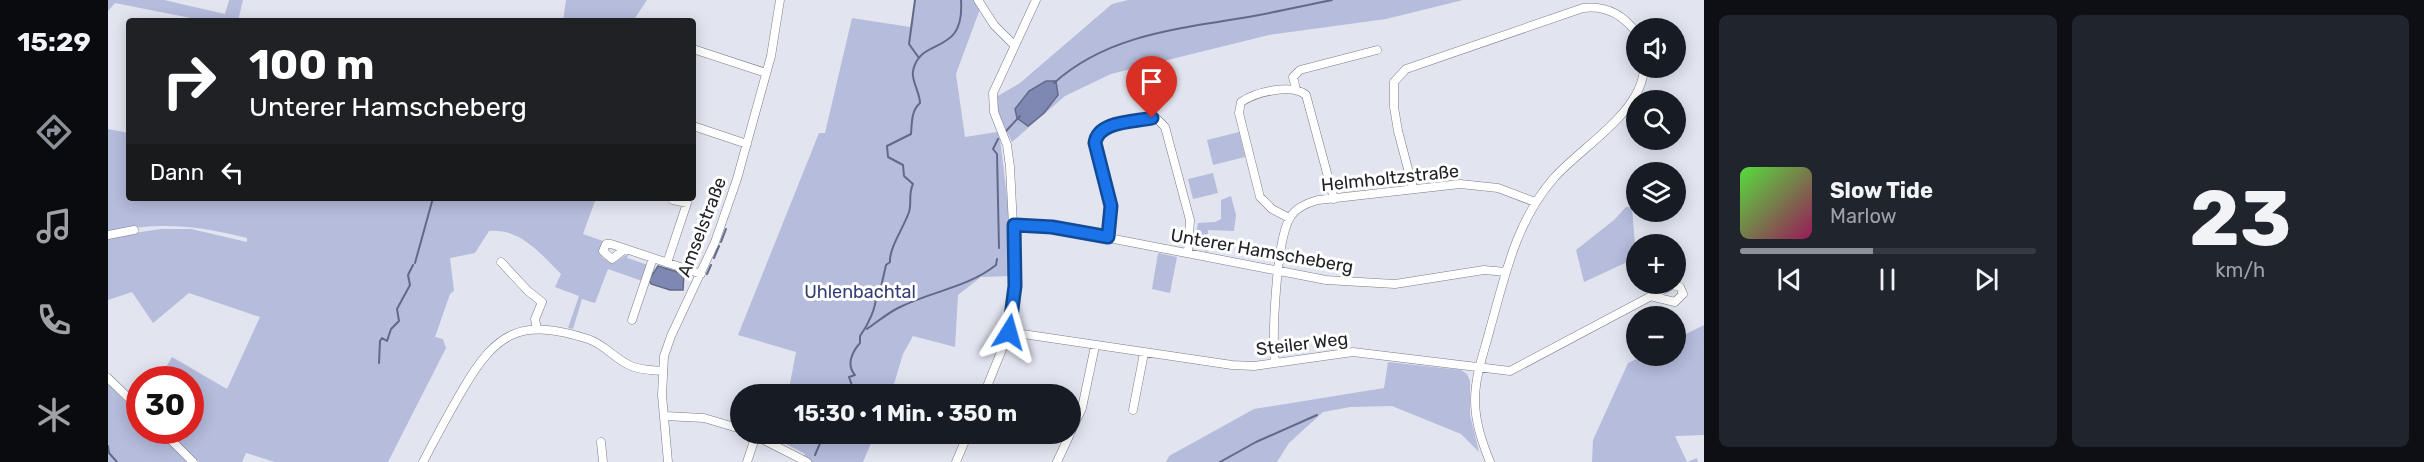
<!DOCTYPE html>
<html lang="de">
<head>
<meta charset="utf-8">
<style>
  body { margin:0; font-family:Rubik,sans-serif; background:#20242c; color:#f1f3f6; height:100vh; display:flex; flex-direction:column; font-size:22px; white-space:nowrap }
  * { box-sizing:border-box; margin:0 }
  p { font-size:20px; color:#9ea1a6 }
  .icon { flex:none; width:33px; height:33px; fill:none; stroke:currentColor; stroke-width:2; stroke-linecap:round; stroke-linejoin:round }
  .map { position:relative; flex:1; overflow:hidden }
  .sheet { display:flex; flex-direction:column; gap:15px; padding:15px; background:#0d0f14; width:720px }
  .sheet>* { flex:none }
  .guide { position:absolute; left:18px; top:18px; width:570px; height:183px; border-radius:6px; box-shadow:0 3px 15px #0003; background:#202124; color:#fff; overflow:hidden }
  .fabs { position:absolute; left:1518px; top:18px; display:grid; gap:12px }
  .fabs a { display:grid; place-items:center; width:60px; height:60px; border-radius:50%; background:#171b24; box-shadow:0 3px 15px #0003; font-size:30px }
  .speed { position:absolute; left:18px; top:366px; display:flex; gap:12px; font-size:30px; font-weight:700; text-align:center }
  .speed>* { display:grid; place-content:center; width:78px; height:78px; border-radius:50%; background:#171b24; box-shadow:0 3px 15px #0003; line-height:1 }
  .speed .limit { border:9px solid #d22; background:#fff; color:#111 }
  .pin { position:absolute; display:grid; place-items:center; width:51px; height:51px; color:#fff; margin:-62px -26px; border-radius:50% 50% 50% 0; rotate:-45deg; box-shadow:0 0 6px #0007 }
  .pin .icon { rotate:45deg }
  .me { position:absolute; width:66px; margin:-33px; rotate:8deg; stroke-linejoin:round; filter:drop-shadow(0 0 4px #0008) }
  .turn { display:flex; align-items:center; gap:21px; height:126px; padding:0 24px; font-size:27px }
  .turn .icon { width:78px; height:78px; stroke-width:2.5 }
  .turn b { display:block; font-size:42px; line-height:51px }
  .then { display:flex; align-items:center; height:57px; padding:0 24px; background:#0003; gap:12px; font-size:22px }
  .sheet .tile { flex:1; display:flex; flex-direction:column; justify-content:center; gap:9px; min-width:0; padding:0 21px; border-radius:9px; background:#20242c }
  .sheet .dial { align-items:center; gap:0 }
  .dial b { font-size:78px; line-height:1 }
  .song { display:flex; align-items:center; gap:18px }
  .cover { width:72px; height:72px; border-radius:9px; background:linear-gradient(135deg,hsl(110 70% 55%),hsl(330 70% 35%)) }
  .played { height:6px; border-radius:3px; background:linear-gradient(90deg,#8c9099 45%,#363941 45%) }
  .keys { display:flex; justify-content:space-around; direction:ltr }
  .sheet .tiles { flex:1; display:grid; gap:15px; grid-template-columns:repeat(2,1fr) }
  .trip { position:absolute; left:622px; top:384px; width:351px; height:60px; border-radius:30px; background:#171b24; box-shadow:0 3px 15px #0003; font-weight:700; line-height:60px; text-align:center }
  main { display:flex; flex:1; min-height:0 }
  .tab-bar { display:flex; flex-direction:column; width:108px; justify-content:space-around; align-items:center; background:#090b0e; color:#9ea1a6 }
  .tab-bar .icon { width:42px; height:42px }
  .tab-bar .on { color:#8c9099 }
  .tab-bar b { font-size:27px; color:#f1f3f6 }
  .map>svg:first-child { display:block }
  .green { fill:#b5bcdc }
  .water { fill:#7f88b2; stroke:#636a88; stroke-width:1.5 }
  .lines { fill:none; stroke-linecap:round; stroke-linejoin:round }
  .stream { stroke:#636a88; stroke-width:2 }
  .minor-casing { stroke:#7a7d86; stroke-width:9 }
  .minor { stroke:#fff; stroke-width:8 }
  .route-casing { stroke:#114b97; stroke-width:15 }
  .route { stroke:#1a73e8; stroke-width:10 }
  .labels { text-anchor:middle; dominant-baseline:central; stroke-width:6; stroke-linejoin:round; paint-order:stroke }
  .street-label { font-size:18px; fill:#222327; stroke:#fff }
  .park-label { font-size:18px; fill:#343d74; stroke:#fff }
</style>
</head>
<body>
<main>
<nav class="tab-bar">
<b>15:29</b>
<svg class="icon on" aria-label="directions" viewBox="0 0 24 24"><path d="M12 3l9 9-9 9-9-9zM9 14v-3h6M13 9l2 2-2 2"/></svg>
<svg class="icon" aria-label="music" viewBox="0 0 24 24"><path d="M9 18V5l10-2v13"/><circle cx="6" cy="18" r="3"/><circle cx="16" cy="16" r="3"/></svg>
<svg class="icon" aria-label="phone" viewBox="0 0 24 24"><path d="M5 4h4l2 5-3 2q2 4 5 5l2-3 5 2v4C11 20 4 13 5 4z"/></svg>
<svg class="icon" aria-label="climate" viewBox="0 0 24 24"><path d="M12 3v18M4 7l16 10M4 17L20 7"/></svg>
</nav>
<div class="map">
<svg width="1596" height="462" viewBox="0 0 1596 462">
  <rect width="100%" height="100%" fill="#e2e5f0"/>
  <path class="green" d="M 0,0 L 56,0 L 117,14 L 121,0 L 135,0 L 130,21 L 98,21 L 7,3 L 0,11 Z
    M 458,0 L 539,0 L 525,21 L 455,21 Z
    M 807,0 L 868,0 L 872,9 L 848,74 L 857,137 L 889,132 L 892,139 L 904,239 L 903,276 L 873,277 L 850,295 L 847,347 L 805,336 L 795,354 L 783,394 L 680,394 L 688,352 L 630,335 L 711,133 L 717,133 L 744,18 L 802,27 Z
    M 1020,0 L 1355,0 L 1278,19 L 1161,35 L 1003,74 L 957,96 L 904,142 L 891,115 L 888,97 L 912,83 L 1004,4 Z
    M 0,129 L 21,133 L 21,198 L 480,198 L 487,201 L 475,234 L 495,241 L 492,253 L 495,258 L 506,263 L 521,253 L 519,258 L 540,265 L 534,281 L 500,269 L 487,303 L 474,299 L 465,329 L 460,328 L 471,296 L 447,287 L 453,274 C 432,253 412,228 381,231 L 367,253 L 342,258 L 346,291 L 342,294 L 327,337 L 335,339 L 338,348 L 280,462 L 167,462 L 138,453 L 134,462 L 91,462 L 60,431 L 82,430 L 82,380 L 51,379 L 64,357 L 119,389 L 152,317 L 81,293 L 45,323 L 24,292 L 0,300 L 0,237 L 53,229 L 83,229 L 139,242 L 139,238 C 86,225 54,222 0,232 Z
    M 1131,132 L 1137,157 L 1105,165 L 1099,140 Z
    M 1105,173 L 1110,193 L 1085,199 L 1080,179 Z
    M 1123,196 L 1128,215 L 1126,231 L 1100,230 L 1099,252 L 1086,245 L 1090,223 L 1107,222 L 1113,219 L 1113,200 Z
    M 1518,207 L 1524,207 L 1528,258 L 1476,282 L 1468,250 L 1506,220 Z
    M 1050,253 L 1069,257 L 1062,293 L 1044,289 Z
    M 1596,325 L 1596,435 L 1567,436 L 1579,462 L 1589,458 L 1590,462 L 1484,462 L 1485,440 L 1520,363 L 1535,356 L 1568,356 L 1568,339 Z
    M 1280,362 L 1353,370 L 1359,374 L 1362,381 L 1362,415 L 1371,452 L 1353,434 L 1284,406 L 1242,407 L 1215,412 L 1181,443 L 1169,462 L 1058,462 L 1061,456 L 1146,409 L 1276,388 Z
    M 0,384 L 31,415 L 32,430 L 48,431 L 81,462 L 0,462 Z
    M 672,434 L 767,434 L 755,462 L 694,462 L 697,454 L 671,440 Z"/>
  <path class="water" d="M 938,81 L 948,81 L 950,95 L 936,113 L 920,126 L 909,118 L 907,109 L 921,91 Z
    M 550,266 L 576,274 L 575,290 L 562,290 L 543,284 L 541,280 Z"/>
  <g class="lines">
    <path class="stream" d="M 807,0 L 801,44 L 811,58
      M 946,83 C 998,36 1067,29 1134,18 C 1164,13 1194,6 1224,0
      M 898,131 L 912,116
      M 890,139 L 885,149 L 889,154 L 891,248
      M 613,242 L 618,229
      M 606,258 L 611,246
      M 307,263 L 325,198
      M 599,274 L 603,265
      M 759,329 C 769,322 780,313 790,308 C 823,291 859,288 888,265 L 889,259
      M 271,363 L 272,341 L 274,338 L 279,341 L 283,329 L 291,321 L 289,309 L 302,285 L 300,275 L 305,265
      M 739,394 L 746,391 L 741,377 L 747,375 C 738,365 744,352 752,343 L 752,336 C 760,325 769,307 768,293 L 773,287 L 778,265 L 782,262 C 781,248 796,227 801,212 C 804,203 800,194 805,184 L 796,176 L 795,165 L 780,157 L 779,146 L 803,134 C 804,123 803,111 812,103 C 812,93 803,80 805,71 C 812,35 857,58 853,0
      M 0,446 L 1,453 L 9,462
      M 707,455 L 713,441 L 725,441 L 733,434
      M 1112,462 L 1148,442 L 1209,415"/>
    <g class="minor-casing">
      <path id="minor" d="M 870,0 L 886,25 L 905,44
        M 585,49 L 658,73
        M 1188,89 L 1185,77 L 1192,70 L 1269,50
        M 585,126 L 639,144
        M 1305,188 L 1290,131 L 1286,107 L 1286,82 L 1298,69 L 1475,8 C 1497,5 1515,15 1528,32
        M 1181,218 L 1164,209 L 1152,197 L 1131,113 L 1133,102 C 1148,92 1184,83 1198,95 L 1226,199
        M 906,225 L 944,227 L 1218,280 L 1287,284 L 1376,270 L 1398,272
        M 0,235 L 26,230
        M 1000,237 L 1003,205 L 987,143 L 988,136 L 996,128 L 1049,119 L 1057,127 L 1082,220 L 1080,253
        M 517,249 L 504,259 L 495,251 L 498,244 L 503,244 L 593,274
        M 393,262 L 420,291 L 434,302 L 427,319 L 429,329
        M 559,263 L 579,203 L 565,200
        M 524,320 L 545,258
        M 901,332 L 1124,365 L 1146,366 L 1245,352 L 1402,371 L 1564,285 L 1572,287 L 1575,294 L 1567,302 L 1546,297
        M 1167,363 C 1164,335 1168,238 1183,216 C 1189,207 1199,203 1210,200 L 1352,184 L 1390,188 L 1427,202
        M 0,378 L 32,409
        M 876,394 L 901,332 L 907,265 L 902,167 L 899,145 L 886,112 L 885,93 L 928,0
        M 1025,410 L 1036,353
        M 557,416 L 596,418 L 633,429
        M 53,430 L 85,462
        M 644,434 L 699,462
        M 493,442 L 495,462
        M 315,462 C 328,437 341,413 355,389 C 389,331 413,318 480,339 C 496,344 507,359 523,366 C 532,370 544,370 554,371
        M 560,462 L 554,395 L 556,356 L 563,336 L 607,242 L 629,179 L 663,56 L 672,0
        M 639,462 L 648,435
        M 848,462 L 860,434
        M 949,462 L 974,408 L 987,346
        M 1382,462 C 1374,442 1367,422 1367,400 C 1367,376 1376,352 1382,329 C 1397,276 1408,221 1446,178 C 1473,147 1534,113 1536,68"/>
    </g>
    <use href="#minor" class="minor"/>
  </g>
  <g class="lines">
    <g class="route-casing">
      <path id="route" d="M 901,332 L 907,286 L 906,225 L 944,227 L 1000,237 L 1003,206 L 987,143 C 990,121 1025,122 1044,118"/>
    </g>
    <use href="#route" class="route"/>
  </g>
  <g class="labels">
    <g class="street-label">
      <text transform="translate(1282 178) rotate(-6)">Helmholtzstraße</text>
      <text transform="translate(594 227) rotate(-69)">Amselstraße</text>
      <text transform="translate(1154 251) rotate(10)">Unterer Hamscheberg</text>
      <text transform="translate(1194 344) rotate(-7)">Steiler Weg</text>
    </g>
    <g class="park-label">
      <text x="752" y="292">Uhlenbachtal</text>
    </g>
  </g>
</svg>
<div class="fabs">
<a><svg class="icon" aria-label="sound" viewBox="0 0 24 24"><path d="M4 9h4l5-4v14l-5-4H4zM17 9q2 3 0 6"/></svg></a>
<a><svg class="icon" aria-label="search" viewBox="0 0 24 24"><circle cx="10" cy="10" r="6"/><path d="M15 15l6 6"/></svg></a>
<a><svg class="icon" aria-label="layers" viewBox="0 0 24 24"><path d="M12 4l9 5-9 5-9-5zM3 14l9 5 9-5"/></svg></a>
<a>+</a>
<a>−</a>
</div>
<div class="speed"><div class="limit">30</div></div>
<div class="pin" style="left:1044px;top:118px;background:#d93025"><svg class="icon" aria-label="arrive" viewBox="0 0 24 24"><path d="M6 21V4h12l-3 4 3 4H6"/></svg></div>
<svg class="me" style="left:901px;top:332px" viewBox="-20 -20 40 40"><path d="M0-17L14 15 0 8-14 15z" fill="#1a73e8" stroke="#fff" stroke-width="4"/></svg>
<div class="trip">15:30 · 1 Min. · 350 m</div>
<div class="guide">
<div class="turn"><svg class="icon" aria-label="right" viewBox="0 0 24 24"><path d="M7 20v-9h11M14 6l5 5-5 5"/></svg><div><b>100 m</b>Unterer Hamscheberg</div></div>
<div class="then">Dann<svg class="icon" aria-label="left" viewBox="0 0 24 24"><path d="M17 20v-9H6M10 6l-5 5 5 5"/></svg></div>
</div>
</div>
<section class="sheet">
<div class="tiles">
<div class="tile">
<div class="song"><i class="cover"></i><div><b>Slow Tide</b><p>Marlow</p></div></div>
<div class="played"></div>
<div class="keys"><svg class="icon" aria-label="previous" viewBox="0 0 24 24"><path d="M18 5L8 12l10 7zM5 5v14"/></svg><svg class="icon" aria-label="pause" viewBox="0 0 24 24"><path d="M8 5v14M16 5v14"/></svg><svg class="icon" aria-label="next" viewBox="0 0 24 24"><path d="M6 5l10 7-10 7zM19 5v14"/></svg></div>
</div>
<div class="tile dial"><b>23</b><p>km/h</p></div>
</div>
</section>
</main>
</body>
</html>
